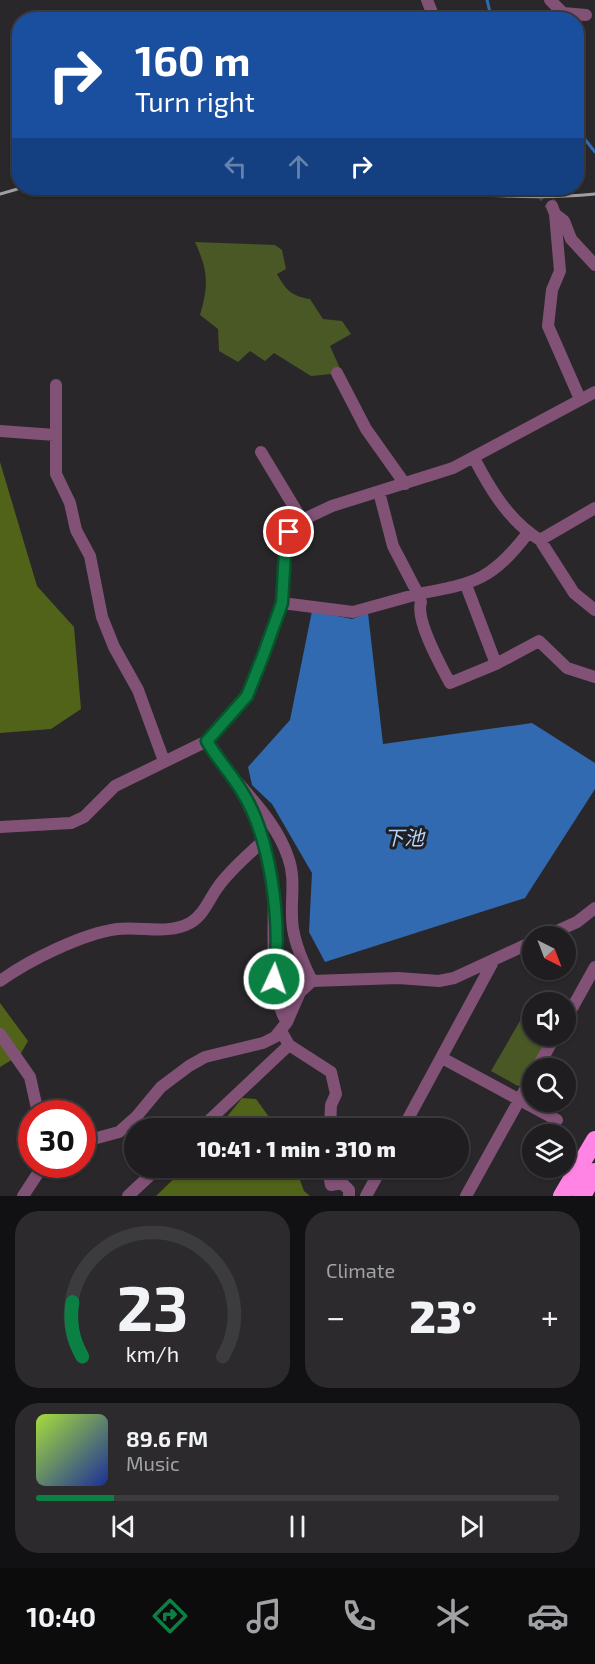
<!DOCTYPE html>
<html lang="en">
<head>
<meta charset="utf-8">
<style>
  body { margin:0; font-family:"Exo 2","Noto Sans JP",sans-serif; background:#2c2a2d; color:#f1f3f6; height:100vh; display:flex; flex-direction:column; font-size:22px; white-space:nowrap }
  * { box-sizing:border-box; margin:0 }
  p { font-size:20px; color:#a1a2a5 }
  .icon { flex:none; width:33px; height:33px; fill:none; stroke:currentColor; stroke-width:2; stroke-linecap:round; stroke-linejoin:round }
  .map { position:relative; height:1196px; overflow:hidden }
  .details { display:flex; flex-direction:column; gap:15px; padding:15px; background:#111012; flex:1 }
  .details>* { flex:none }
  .top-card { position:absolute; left:12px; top:12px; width:572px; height:183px; border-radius:24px; box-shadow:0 2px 4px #0004,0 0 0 2px #3c3b3e; background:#1a4fa0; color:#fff; overflow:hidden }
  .needle { width:39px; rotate:138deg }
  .controls { position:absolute; left:522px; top:926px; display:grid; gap:12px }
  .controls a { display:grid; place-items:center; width:54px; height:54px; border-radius:50%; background:#1f1d20; box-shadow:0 2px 4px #0004,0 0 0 2px #3c3b3e; font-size:30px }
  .speed { position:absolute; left:18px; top:1100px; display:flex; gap:12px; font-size:30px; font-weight:700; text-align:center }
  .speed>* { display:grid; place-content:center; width:78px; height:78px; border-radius:50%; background:#1f1d20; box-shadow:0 2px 4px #0004,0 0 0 2px #3c3b3e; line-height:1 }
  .speed .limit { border:9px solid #d22; background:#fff; color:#111 }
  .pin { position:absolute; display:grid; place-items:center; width:51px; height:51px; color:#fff; margin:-26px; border:3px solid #fff; border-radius:50%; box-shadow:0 2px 6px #0007 }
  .me { position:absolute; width:66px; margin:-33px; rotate:3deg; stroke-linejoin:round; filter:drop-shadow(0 0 4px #0008) }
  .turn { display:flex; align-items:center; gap:21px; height:126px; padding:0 24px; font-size:27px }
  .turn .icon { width:78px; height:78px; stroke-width:2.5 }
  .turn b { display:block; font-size:42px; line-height:51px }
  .lanes { display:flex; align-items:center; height:57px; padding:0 24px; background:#0003; justify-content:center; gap:30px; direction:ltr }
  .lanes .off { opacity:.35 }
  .big { font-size:45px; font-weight:800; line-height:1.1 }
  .details .tile { flex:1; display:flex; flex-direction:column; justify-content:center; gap:9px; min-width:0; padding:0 21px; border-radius:24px; background:#2c2a2d }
  .details .dial { align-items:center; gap:0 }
  .dial svg { height:156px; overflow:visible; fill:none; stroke:#3c3b3e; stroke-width:7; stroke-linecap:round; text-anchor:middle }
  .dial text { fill:#f1f3f6; stroke:none }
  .song { display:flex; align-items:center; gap:18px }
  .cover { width:72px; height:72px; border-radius:9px; background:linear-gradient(135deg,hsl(80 70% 55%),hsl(230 70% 35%)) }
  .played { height:6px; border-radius:3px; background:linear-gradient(90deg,#0b8043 15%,#3c3b3e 15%) }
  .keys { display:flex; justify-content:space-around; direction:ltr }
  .heat { display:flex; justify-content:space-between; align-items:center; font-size:33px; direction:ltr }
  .details .tiles { flex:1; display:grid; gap:15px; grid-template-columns:1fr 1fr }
  .tile:last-child { grid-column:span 2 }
  .trip { position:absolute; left:124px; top:1118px; width:345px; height:60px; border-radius:30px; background:#1f1d20; box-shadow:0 2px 4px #0004,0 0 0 2px #3c3b3e; font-weight:800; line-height:60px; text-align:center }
  .menu { display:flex; height:96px; justify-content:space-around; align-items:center; background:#0c0c0d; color:#a1a2a5 }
  .menu .icon { width:42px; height:42px }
  .menu .on { color:#0b8043 }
  .menu b { font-size:27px; color:#f1f3f6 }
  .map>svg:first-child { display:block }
  .green { fill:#495825 }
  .forest { fill:#506318 }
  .water { fill:#316ab0 }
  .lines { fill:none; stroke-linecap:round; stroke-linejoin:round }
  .stream { stroke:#316ab0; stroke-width:3 }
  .minor-tunnel { stroke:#474548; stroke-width:12; stroke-dasharray:12 6; stroke-linecap:butt }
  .minor { stroke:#825176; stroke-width:12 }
  .highway { stroke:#ff84e4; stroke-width:18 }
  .rail { stroke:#a09ea1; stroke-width:3 }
  .route-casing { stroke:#07532c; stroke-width:15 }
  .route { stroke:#0b8043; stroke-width:10 }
  .labels { text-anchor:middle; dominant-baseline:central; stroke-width:6; stroke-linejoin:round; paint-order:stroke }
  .water-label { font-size:20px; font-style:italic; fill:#b6d3fa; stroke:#1f1e20 }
</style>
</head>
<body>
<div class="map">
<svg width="595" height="1196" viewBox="0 0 595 1196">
  <rect width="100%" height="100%" fill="#29272a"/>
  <path class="green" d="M 195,242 L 275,245 L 282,250 L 286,269 L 277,274 C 286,290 291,296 310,299 L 323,319 L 342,321 L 351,334 L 330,346 L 342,373 L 311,376 L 274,353 L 265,361 L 250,351 L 238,362 L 219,351 L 218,329 L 200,315 C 209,284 208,271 195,242 Z
    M 528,1007 L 532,1010 L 532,1035 L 553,1035 L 525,1085 L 518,1086 L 491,1071 Z"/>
  <path class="forest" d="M 0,462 L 37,586 L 74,627 L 81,709 L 51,729 L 0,733 Z
    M 0,1003 L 28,1041 L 20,1055 L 0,1067 Z
    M 242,1098 L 256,1099 L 277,1128 L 218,1128 Z
    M 186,1167 L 295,1167 L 304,1191 L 310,1196 L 156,1196 Z"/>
  <path class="water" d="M 312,611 L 352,619 L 368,613 L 383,744 L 532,723 L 595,763 L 595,789 L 525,898 L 325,962 L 309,932 L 312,873 L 272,804 L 252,785 L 248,767 L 290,720 Z"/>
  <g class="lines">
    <path class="stream" d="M 487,0 L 490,12 L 498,20
      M 576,128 L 595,152"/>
    <path class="minor-tunnel" d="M 538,188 L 552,206"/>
    <path class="minor" d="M 427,0 L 435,20
      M 550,0 L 563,13 L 586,15
      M 552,206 L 555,214 L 560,271 L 552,290 L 548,326 L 580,399
      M 555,214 L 564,221 L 571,239 L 595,265
      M 337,373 L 366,429 L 405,484
      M 56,385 L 56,474 L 70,503 L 76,530 L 90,556 L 102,617 L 114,647 L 138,690 L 164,761
      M 0,431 L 55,435
      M 261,452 L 302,520
      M 474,458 C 490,489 509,521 540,540 L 595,508
      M 379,492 L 393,546 L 418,594 C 475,583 491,581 528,533
      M 540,540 L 574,593 L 595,610
      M 466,585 L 496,664
      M 282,603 L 353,612 L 418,594 L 421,602 C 415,620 441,666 450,683 L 496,664 L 539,641 L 567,668 L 595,677
      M 207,741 C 230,781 273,812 288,857 C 297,881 289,904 293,929 C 296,947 304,965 312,981
      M 248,805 C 261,830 270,858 273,885 C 276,921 267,995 287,1022
      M 0,827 L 71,823 L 84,817 L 115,786 L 207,741 L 247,696 L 282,603 L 285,552 L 289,532 L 302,520 L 332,506 L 453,468 L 595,392
      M 546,936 L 577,922 L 595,908
      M 0,981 C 29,960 82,934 117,929 C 141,926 168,935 190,923 C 204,915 209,899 218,887 C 230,870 248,855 263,841
      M 566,1019 L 595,967
      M 281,1031 L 289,1045 L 331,1072 L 336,1094 L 331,1105 L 330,1128
      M 0,1034 L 30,1077 L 38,1113
      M 442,1058 L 557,1120
      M 537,1068 L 556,1035
      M 201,1128 L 289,1045
      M 403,1128 L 494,960
      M 82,1142 L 119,1132 L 136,1117 L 161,1087 L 189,1066 L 205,1057 L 263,1043 L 275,1037 L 287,1022 L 300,992 L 312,981 L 398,978 L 439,981 L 454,978 L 532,942
      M 327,1167 L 331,1185 L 342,1183 L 349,1190 L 349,1196
      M 23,1196 L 44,1164
      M 128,1196 L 159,1167
      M 366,1196 L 382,1167
      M 466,1196 L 532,1077"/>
    <path class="highway" d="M 562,1196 L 595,1140
      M 582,1196 L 595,1172"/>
    <path class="rail" d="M 409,188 C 472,195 532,200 595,194
      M 0,194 L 21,188"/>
  </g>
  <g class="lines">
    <g class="route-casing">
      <path id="route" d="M 274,979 C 282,924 271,836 241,790 C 231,773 217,759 207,741 L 247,696 L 263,656 L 282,603 L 285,552 L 289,532"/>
    </g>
    <use href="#route" class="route"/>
  </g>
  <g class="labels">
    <g class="water-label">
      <text x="404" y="837">下池</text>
    </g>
  </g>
</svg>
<div class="controls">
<a><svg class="needle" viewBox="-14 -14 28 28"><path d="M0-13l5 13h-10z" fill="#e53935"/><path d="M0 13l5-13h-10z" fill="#a1a2a5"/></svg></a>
<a><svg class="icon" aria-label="sound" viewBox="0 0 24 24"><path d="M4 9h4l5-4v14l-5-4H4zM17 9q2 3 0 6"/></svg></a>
<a><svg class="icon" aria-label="search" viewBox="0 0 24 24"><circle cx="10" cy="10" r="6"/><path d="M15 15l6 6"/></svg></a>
<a><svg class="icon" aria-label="layers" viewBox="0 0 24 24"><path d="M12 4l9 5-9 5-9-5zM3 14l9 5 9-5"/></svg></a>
</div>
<div class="speed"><div class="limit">30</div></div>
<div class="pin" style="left:289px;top:532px;background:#d93025"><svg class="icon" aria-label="arrive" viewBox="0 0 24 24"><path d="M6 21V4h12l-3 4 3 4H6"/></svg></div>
<svg class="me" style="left:274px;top:979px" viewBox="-20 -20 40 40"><circle r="17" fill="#0b8043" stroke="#fff" stroke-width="3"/><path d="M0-11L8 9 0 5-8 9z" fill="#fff"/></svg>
<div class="trip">10:41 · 1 min · 310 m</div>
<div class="top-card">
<div class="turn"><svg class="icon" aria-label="right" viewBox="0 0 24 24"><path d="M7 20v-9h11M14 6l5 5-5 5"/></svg><div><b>160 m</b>Turn right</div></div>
<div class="lanes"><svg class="icon off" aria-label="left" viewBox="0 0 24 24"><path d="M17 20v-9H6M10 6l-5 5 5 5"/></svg><svg class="icon off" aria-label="ahead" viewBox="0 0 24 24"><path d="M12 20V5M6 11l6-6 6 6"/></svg><svg class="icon" aria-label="right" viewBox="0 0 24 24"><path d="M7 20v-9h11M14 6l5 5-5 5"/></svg></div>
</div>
</div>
<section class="details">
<div class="tiles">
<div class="tile dial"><svg viewBox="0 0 100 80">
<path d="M14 69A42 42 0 1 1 86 69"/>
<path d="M14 69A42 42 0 0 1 9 41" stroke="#0b8043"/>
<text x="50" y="56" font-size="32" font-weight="700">23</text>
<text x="50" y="72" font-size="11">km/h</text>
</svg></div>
<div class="tile"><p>Climate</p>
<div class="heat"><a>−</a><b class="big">23°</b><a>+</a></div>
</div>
<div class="tile">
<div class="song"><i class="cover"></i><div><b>89.6 FM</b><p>Music</p></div></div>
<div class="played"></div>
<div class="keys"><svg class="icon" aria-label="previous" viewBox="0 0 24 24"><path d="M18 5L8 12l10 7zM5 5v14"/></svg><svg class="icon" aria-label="pause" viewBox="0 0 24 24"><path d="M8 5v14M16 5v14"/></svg><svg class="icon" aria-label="next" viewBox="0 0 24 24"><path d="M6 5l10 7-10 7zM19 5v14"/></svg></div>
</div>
</div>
</section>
<nav class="menu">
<b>10:40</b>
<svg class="icon on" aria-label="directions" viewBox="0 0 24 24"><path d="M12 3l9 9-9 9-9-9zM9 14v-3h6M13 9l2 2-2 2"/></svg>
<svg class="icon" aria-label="music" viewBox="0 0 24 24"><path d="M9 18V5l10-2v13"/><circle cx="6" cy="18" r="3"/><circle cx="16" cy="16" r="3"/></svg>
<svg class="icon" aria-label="phone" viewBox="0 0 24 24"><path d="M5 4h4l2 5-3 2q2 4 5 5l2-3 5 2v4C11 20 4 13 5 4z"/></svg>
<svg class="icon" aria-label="climate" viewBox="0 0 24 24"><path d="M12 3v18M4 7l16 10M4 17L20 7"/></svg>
<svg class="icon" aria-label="car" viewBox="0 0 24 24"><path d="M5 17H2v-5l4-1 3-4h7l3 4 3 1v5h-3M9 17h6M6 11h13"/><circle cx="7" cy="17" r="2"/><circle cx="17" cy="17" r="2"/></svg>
</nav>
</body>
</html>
